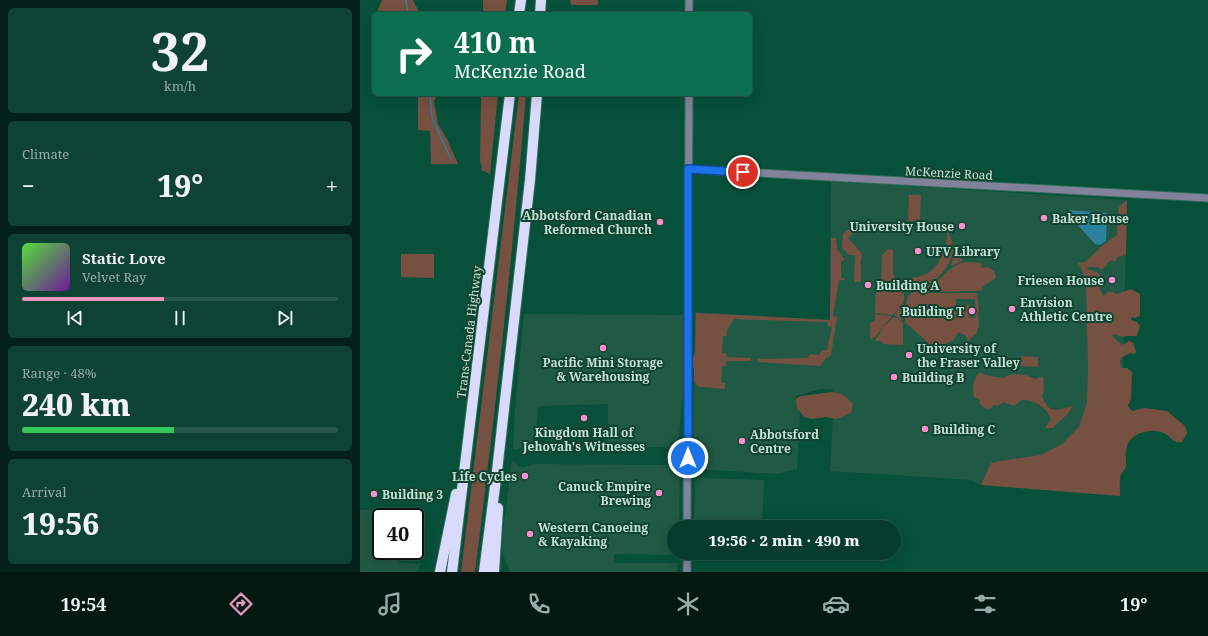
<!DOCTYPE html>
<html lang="en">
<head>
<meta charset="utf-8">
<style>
  body { margin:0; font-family:"Noto Serif",serif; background:#0e4333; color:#f1f3f6; height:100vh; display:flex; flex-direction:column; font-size:15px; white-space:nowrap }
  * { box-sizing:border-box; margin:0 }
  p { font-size:13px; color:#97ada9 }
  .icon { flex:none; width:22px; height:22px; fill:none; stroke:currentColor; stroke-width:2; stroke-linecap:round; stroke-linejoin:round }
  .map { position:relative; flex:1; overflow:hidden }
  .drawer { display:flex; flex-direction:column; gap:8px; padding:8px; background:#032118; width:360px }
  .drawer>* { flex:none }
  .hud { position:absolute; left:12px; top:12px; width:380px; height:84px; border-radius:6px; box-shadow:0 4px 16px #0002,0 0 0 1px #265647; background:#0b6e4f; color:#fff; overflow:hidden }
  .speed { position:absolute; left:12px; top:508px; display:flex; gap:8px; font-size:20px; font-weight:700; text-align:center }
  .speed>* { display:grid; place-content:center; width:52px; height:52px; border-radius:50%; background:#053c2b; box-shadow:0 4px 16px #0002,0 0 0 1px #265647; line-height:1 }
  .speed .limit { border:2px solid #111; border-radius:6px; background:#fff; color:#111 }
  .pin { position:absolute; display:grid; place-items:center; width:34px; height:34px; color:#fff; margin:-17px; border:2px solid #fff; border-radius:50%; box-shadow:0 1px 4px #0007 }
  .me { position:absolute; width:44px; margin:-22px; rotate:0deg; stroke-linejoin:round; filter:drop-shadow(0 0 3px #0008) }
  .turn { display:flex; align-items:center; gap:14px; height:84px; padding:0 16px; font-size:18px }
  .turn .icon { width:52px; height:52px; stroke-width:2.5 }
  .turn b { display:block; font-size:28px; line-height:34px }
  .big { font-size:30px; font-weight:800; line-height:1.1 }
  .drawer .widget { flex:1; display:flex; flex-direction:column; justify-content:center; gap:6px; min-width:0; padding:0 14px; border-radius:6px; background:#0e4333 }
  .drawer .dial { align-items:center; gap:0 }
  .dial b { font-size:52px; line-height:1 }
  .song { display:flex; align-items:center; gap:12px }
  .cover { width:48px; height:48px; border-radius:6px; background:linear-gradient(135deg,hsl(110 70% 55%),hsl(280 70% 35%)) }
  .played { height:4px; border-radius:2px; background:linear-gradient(90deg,#e797bd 45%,#265647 45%) }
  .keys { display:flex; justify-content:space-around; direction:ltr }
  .heat { display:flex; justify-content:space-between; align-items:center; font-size:22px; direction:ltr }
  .charge { height:6px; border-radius:3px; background:linear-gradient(90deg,#34c759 48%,#265647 0) }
  .trip { position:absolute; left:307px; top:520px; width:234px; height:40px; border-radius:20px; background:#053c2b; box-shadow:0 4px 16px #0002,0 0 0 1px #265647; font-weight:800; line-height:40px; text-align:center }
  .dock { display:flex; height:64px; justify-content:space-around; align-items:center; background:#021811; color:#97ada9 }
  .dock .icon { width:28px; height:28px }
  .dock .active { color:#e797bd }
  .dock b { font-size:18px; color:#f1f3f6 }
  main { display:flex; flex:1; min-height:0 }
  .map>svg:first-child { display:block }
  .built { fill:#205944 }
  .green { fill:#765141; fill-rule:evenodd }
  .water { fill:#2b809e }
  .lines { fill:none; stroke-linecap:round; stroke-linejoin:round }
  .stream { stroke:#2b809e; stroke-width:1.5 }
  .minor-casing { stroke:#2d6d58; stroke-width:9 }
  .highway-casing { stroke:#2d6d58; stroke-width:12 }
  .minor { stroke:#82829a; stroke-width:7 }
  .highway { stroke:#dadafc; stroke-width:10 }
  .route-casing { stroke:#114b97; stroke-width:10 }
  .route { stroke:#1a73e8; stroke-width:7 }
  .poi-dot { fill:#f890cc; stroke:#114331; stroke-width:1.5 }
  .labels { text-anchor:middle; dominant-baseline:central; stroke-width:4; stroke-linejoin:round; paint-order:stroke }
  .street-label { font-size:12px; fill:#c3e2d3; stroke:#114331 }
  .poi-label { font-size:12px; font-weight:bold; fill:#c3e2d3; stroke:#114331; text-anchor:start }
</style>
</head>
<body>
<main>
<section class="drawer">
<div class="widget dial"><b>32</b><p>km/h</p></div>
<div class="widget"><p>Climate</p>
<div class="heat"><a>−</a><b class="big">19°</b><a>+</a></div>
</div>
<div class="widget">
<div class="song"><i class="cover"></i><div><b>Static Love</b><p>Velvet Ray</p></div></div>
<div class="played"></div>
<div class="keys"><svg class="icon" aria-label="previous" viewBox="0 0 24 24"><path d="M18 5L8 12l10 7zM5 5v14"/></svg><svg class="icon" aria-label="pause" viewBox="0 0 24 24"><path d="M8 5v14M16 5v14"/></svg><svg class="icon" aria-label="next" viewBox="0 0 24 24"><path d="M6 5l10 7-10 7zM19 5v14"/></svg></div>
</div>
<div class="widget"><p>Range · 48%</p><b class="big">240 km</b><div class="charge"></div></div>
<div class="widget"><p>Arrival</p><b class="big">19:56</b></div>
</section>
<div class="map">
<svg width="848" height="572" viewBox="0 0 848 572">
  <rect width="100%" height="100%" fill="#075039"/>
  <path class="built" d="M 471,181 L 767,200 L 760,496 L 621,485 L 611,480 L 470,471 L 473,415 L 473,390 L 461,389 L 435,396 L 440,414 L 437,469 L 418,474 L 338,469 L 333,464 L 335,312 L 470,320 Z
    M 164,314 L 326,315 L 326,361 L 318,447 L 248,447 L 248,404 L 183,406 L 178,407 L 174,450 L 165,447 L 153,450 L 155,408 Z
    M 152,460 L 161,467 L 165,467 L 172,464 L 317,465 L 320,467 L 319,527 L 314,527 L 314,553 L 319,553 L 319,555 L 254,554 L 254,563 L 318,563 L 317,572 L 150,572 L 143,555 L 142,539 Z
    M 341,478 L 404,480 L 402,527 L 334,527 L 335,481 Z
    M 0,510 L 39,510 L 39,517 L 21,517 L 21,551 L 38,551 L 39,563 L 61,564 L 56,572 L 0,572 Z"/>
  <path class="green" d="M 22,0 L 53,0 L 60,14 L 19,14 L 18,9 Z
    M 123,0 L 147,0 L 145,14 L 123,14 Z
    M 210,0 L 238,0 L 238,5 L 211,5 Z
    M 58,94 L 78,94 L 74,101 L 78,124 L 87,139 L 98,164 L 71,164 L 70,131 L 58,130 Z
    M 121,94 L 138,94 L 130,174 L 121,170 L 122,166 L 120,162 Z
    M 159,94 L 166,94 C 153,254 135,413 115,572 L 101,572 Z
    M 549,195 L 561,195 L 560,221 L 548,221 Z
    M 767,200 L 766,255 L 758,257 L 755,262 L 751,260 L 748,262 L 747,265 L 741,270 L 738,267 L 730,267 L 726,269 L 737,272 L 740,275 L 738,284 L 743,296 L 749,291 L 757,294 L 771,289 L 780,294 L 780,316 L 775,318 L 772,317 L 771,320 L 777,322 L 780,326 L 777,336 L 767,336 L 762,337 L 754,334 L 752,336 L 762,345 L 769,341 L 773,343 L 776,351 L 775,354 L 770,353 L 761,358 L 760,362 L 761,368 L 767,368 L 772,372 L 771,399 L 768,406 L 772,411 L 784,408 L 807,411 L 825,426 L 827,433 L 822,442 C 812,444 810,434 801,432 C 789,429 770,433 767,447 C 765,453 766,459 766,466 C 765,470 761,473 760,477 C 759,482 760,490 760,496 L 621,485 L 631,463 L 640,461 L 681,455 L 702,444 L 719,427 L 727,403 L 728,367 L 726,283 L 721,268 L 718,263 L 725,262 L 743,245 L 757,235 L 759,207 Z
    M 490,228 L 494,231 L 492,231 L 492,234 L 488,238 L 502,254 L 501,261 L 500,262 L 501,263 L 501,282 L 495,282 L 494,279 L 495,255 L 489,255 L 482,248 L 483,234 Z
    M 589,232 C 590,238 594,244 593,251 C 591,267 570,292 552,286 L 551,278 C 569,277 582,265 583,247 L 586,247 L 587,233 Z
    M 471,238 L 476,238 L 477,249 L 485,260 L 481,261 L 481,278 L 485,279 L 484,280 L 479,280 L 473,316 L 477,317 L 471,355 L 466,358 L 460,366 L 398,362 L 398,359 L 447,358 L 450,354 L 459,355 L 462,350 L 467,350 L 472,327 L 467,326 L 468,322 L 374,319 L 367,330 L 367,336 L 363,336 L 362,353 L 366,353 L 367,357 L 391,358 L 391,361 L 366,361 L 366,366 L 362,366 L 361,383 L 365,383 L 365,389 L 340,387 L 336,385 L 334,381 L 334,369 L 331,364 L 335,352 L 336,313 L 470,320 Z
    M 528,249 L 533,250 L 533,273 L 537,283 L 521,283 L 522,255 Z
    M 595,252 L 603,261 L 591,266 L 591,265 Z
    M 41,254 L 74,254 L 74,278 L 41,277 Z
    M 608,262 L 621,263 L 622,268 L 628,267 L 634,271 L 636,278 L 622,287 L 622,290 L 617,291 L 567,292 L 557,290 L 557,289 C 563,287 569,286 575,282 C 588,274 591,263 608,262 Z
    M 521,284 L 539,284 C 548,299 545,305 532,315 L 515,313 L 516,287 L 520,287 Z
    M 554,291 L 562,293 L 617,293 L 619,312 L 618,312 L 619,325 L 616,335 L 615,334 L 608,341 L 605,335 L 598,332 L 594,340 L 575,349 L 545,322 L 547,297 ZM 596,299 L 615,299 L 615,318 L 609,318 L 609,305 L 596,305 Z
    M 543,305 L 545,306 L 542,321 L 534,315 Z
    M 515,314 L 532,316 L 515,337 L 510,340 L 510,323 L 515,321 Z
    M 534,317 L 540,320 L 543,323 L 543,345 L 523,344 L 521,341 L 515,341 L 524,326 Z
    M 661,356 L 678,357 L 678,367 L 661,366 Z
    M 620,372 L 625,375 L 643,378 C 653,372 665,374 675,379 L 683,376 L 684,390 L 682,397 C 690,414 695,411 712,406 C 708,418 699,419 693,428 L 685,428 L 691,419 L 686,410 L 678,404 L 667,400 L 662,400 L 654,406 L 643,402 L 638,406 L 634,405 L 630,409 L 624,408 L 619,403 L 620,400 L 614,397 C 612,388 613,379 620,372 Z
    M 472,392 C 482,394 488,396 493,405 L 491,413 L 476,419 L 466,417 L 452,419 L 444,417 L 437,408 L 436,399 L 441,396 Z"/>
  <path class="water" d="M 709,210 L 747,213 L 746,241 L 740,245 L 735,244 L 708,214 Z"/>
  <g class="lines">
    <path class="stream" d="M 46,0 L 48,14
      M 70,94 L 72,118 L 91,159"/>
    <g class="minor-casing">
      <path id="minor" d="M 329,14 L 329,0
        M 328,169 L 848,198
        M 327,527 L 329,94
        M 327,572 L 327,553"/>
    </g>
    <g class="highway-casing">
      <path id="highway" d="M 159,14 L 161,0
        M 180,14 L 181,0
        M 80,572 L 96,494
        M 92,572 L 150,94
        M 124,572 L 137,471 L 170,180 L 177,94
        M 134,572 L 138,508"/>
    </g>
    <use href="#minor" class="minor"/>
    <use href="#highway" class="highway"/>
  </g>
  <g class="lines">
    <g class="route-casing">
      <path id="route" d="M 328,458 L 328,169 L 383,172"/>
    </g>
    <use href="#route" class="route"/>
  </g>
  <g class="poi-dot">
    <circle cx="684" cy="218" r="4"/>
    <circle cx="300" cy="222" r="4"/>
    <circle cx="602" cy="226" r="4"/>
    <circle cx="558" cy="251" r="4"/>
    <circle cx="752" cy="280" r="4"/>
    <circle cx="508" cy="285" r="4"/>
    <circle cx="652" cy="309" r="4"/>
    <circle cx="612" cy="311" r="4"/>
    <circle cx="243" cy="348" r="4"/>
    <circle cx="549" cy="355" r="4"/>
    <circle cx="534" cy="377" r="4"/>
    <circle cx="224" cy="418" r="4"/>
    <circle cx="565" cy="429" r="4"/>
    <circle cx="382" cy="441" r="4"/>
    <circle cx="165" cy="476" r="4"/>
    <circle cx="299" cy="493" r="4"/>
    <circle cx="14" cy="494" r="4"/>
    <circle cx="170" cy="534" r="4"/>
  </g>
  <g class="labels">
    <g class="street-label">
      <text transform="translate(589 173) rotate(3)">McKenzie Road</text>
      <text transform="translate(109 332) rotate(-83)">Trans-Canada Highway</text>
    </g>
    <g class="poi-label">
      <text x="292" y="215" text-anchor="end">Abbotsford Canadian<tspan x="292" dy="14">Reformed Church</tspan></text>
      <text x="692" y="218">Baker House</text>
      <text x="594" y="226" text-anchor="end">University House</text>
      <text x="566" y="251">UFV Library</text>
      <text x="744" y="280" text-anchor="end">Friesen House</text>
      <text x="516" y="285">Building A</text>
      <text x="660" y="302">Envision<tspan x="660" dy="14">Athletic Centre</tspan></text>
      <text x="604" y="311" text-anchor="end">Building T</text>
      <text x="557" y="348">University of<tspan x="557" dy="14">the Fraser Valley</tspan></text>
      <text x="243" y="362" text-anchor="middle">Pacific Mini Storage<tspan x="243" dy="14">&amp; Warehousing</tspan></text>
      <text x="542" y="377">Building B</text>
      <text x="573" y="429">Building C</text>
      <text x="224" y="432" text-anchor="middle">Kingdom Hall of<tspan x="224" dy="14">Jehovah's Witnesses</tspan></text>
      <text x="390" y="434">Abbotsford<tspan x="390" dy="14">Centre</tspan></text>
      <text x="157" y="476" text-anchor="end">Life Cycles</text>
      <text x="291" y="486" text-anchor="end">Canuck Empire<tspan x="291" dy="14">Brewing</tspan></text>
      <text x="22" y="494">Building 3</text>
      <text x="178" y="527">Western Canoeing<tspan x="178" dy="14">&amp; Kayaking</tspan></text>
    </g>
  </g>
</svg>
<div class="speed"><div class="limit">40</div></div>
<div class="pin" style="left:383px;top:172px;background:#d93025"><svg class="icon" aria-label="arrive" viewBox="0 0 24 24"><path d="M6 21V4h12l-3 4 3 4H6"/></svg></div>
<svg class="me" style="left:328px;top:458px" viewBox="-20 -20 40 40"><circle r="17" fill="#1a73e8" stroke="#fff" stroke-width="3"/><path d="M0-11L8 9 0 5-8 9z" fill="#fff"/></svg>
<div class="trip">19:56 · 2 min · 490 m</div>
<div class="hud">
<div class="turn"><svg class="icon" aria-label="right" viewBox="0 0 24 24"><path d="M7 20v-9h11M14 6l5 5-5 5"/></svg><div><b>410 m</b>McKenzie Road</div></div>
</div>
</div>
</main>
<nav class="dock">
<b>19:54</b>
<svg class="icon active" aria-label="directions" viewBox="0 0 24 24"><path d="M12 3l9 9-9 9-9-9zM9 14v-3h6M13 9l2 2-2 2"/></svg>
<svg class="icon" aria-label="music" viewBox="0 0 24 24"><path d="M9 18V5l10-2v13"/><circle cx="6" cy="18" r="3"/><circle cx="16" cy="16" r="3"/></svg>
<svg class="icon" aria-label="phone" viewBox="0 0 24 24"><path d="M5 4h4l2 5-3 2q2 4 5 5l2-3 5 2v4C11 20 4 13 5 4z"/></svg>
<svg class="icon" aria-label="climate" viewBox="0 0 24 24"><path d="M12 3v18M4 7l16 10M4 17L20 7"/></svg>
<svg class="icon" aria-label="car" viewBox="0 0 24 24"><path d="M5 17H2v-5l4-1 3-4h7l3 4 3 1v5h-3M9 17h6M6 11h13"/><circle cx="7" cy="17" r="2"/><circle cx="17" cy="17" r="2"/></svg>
<svg class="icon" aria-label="filters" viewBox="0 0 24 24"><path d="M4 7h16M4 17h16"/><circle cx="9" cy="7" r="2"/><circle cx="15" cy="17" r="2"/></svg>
<b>19°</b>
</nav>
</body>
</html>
